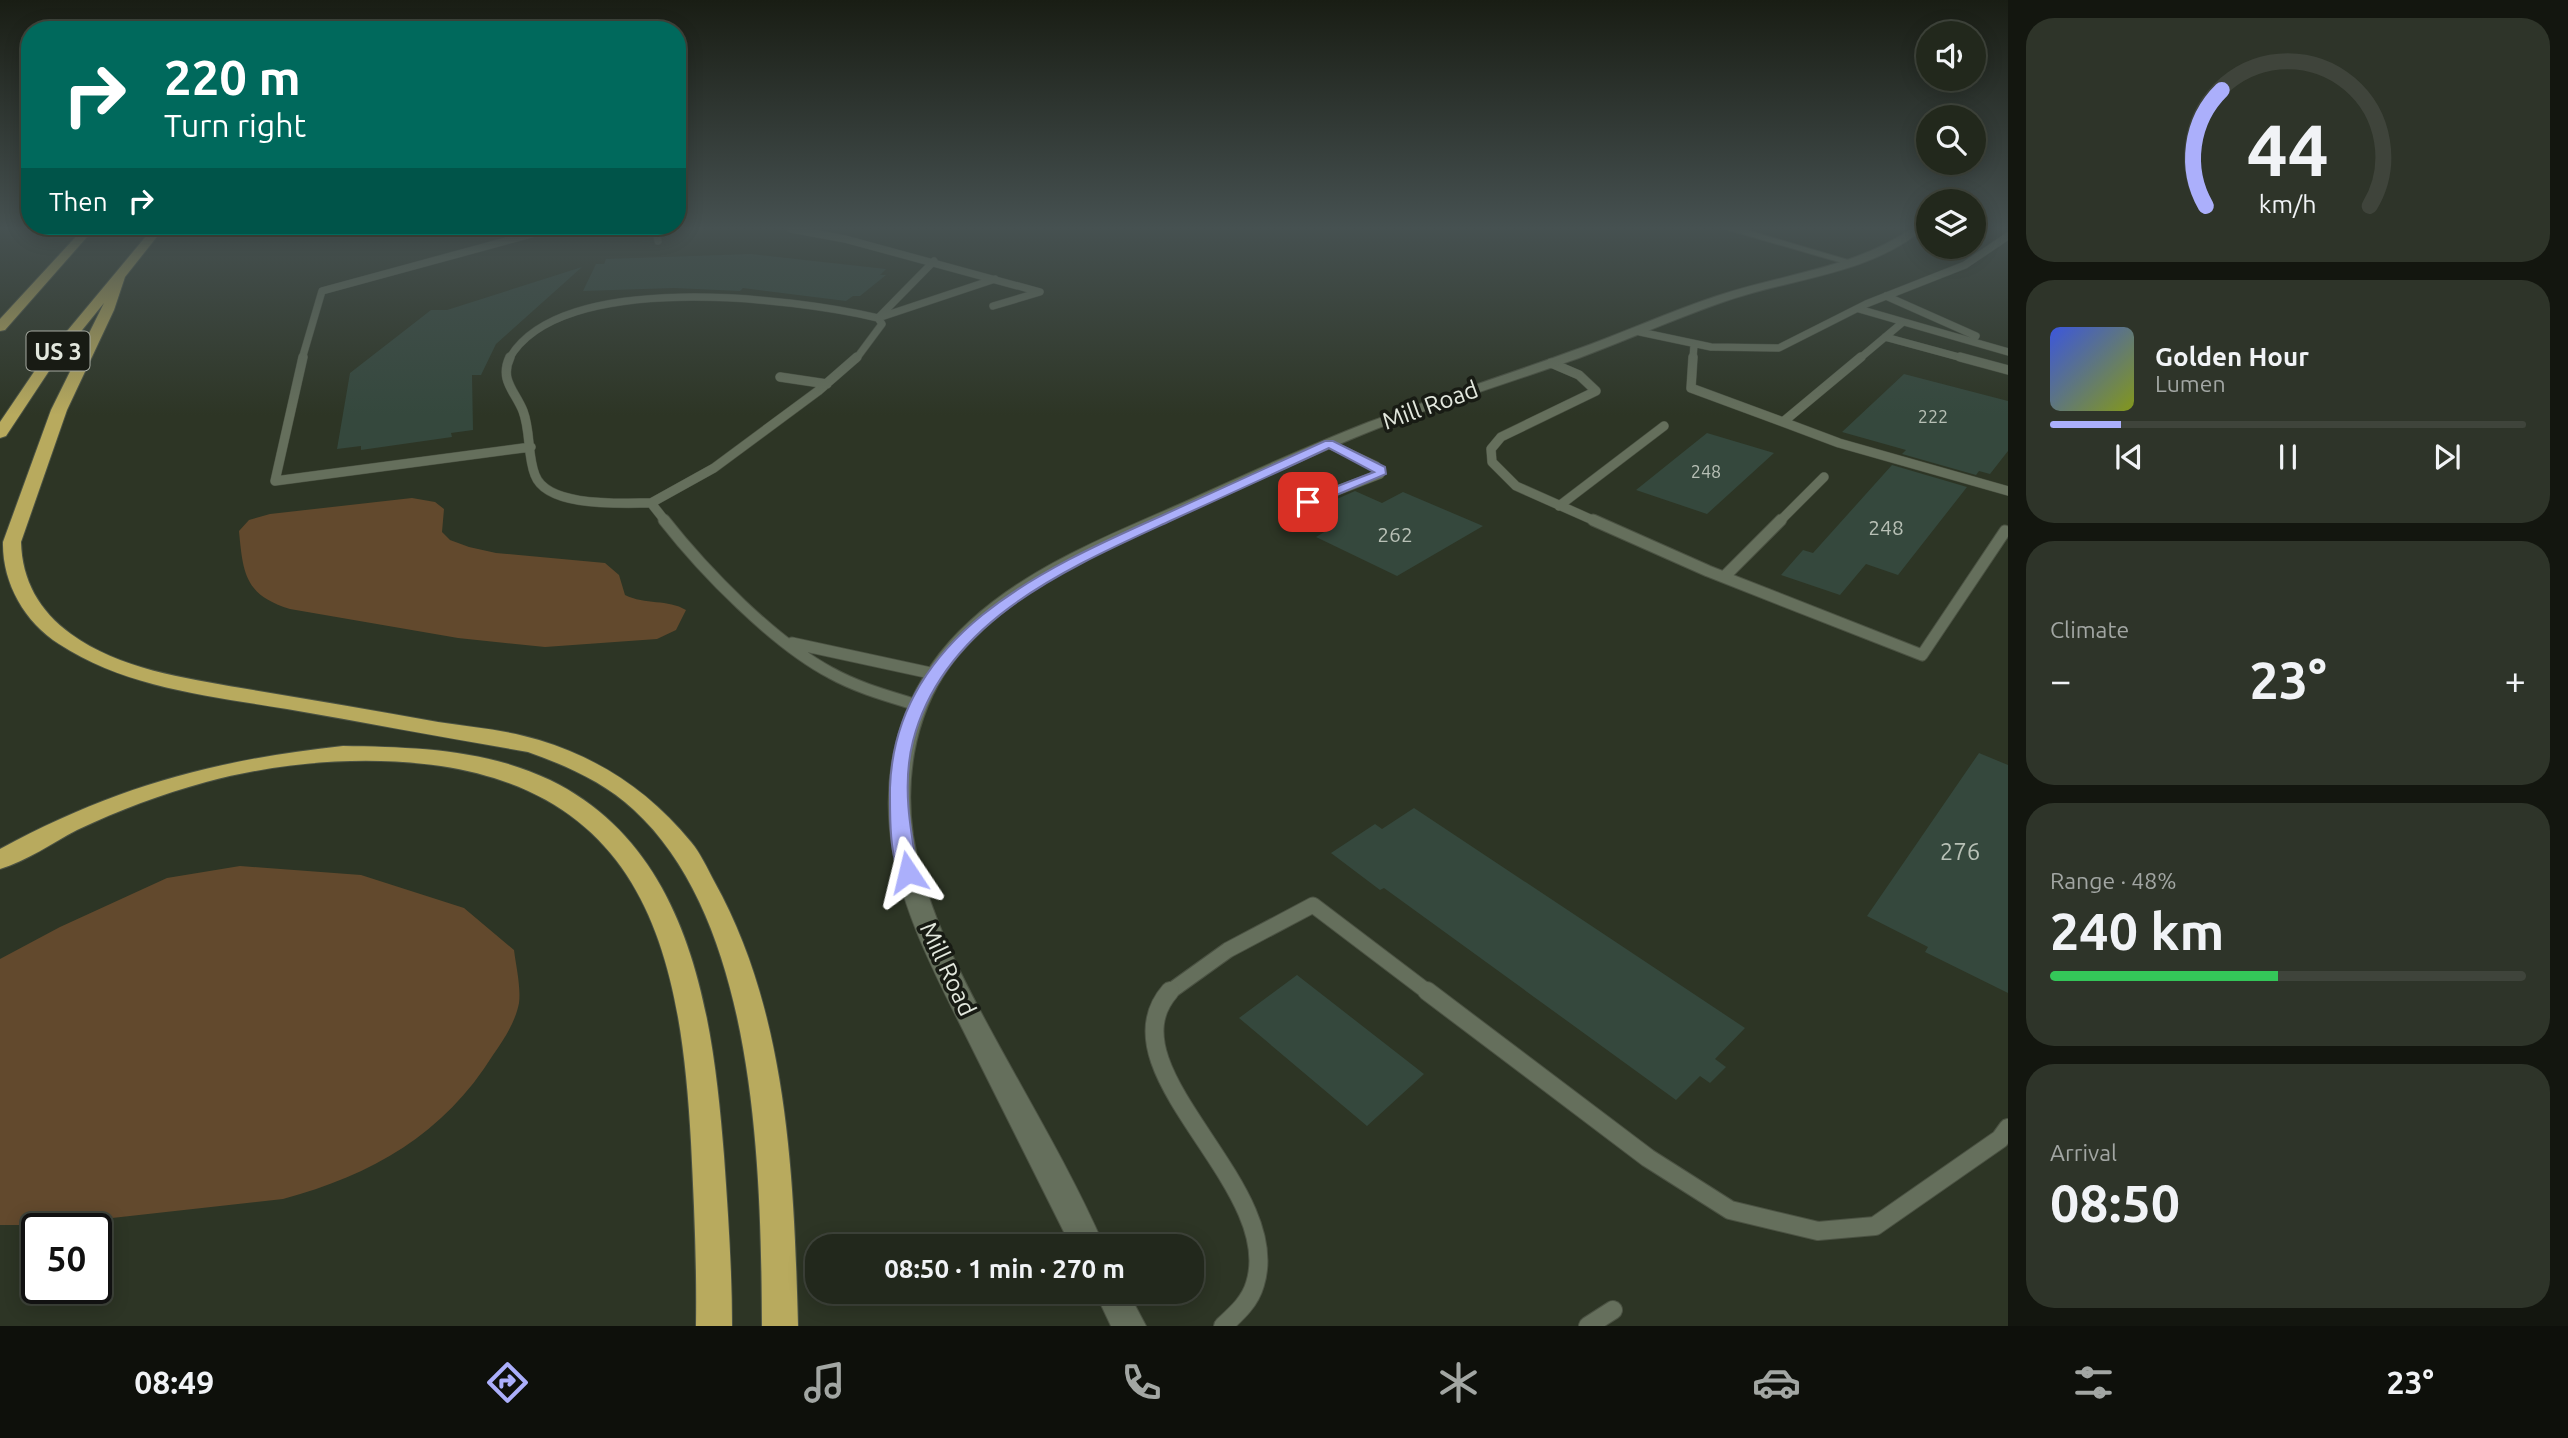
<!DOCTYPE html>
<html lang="en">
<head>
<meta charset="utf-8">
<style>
  body { margin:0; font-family:Ubuntu,sans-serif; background:#2e3429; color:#f1f3f6; height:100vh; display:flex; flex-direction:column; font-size:26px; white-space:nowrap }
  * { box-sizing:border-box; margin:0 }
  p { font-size:23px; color:#a2a6a3 }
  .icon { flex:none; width:38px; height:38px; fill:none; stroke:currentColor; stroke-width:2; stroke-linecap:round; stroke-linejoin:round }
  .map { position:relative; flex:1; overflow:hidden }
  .sheet { display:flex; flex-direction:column; gap:18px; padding:18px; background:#13160f; width:560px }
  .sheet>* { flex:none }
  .top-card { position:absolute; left:21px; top:21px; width:665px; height:214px; border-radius:28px; box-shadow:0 4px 18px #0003,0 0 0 2px #3f443b; background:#00695c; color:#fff; overflow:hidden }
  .tools { position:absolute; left:1916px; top:21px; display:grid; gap:14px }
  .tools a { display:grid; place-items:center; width:70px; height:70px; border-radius:50%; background:#22281c; box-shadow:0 4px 18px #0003,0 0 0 2px #3f443b; font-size:35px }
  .speed { position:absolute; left:21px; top:1213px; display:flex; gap:14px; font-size:35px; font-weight:700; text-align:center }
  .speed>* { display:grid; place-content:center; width:91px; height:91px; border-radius:50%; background:#22281c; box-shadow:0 4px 18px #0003,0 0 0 2px #3f443b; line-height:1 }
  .speed .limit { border:4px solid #111; border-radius:10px; background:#fff; color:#111 }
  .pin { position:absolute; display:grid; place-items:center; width:60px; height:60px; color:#fff; margin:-30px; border-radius:14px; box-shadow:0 4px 10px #0006 }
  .me { position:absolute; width:77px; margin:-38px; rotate:350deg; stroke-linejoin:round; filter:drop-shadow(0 0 5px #0008) }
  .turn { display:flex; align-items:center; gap:24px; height:147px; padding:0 28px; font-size:32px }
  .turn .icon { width:91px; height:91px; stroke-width:2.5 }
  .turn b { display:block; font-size:49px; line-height:60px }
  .then { display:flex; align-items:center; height:66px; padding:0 28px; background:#0003; gap:14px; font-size:26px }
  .big { font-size:52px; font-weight:700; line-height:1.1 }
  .sheet .tile { flex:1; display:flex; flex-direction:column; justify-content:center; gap:10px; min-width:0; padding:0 24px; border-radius:28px; background:#2e3429 }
  .sheet .dial { align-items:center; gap:0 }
  .dial svg { height:182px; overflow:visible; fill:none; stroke:#3f443b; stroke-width:7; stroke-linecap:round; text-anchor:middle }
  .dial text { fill:#f1f3f6; stroke:none }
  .song { display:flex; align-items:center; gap:21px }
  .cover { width:84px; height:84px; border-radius:10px; background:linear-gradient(135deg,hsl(230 70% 55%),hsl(70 70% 35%)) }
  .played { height:7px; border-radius:4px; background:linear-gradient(90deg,#abaffb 15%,#3f443b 15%) }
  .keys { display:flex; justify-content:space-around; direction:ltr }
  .heat { display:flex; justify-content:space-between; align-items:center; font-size:38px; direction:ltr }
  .charge { height:10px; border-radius:5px; background:linear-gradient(90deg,#34c759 48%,#3f443b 0) }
  .trip { position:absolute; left:805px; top:1234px; width:399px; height:70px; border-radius:28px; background:#22281c; box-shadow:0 4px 18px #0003,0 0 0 2px #3f443b; font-weight:700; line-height:70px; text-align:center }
  .tabs { display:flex; height:112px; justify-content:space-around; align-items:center; background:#0e100b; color:#a2a6a3 }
  .tabs .icon { width:49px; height:49px }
  .tabs .active { color:#abaffb }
  .tabs b { font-size:32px; color:#f1f3f6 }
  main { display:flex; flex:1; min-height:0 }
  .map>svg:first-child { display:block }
  .green { fill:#62492d }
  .building { fill:#35483d }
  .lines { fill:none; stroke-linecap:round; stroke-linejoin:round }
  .service-far4-casing { stroke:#4b5243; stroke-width:8 }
  .service-far3-casing { stroke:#4b5243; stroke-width:10 }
  .service-far2-casing { stroke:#4b5243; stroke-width:13 }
  .service-far1-casing { stroke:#4b5243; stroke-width:17 }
  .service-casing { stroke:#4b5243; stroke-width:20 }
  .minor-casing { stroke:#4b5243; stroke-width:2 }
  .secondary-casing { stroke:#4b5243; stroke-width:2 }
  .motorway-casing { stroke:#4b5243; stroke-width:2 }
  .service-far4 { stroke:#656f5c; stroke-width:7 }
  .service-far3 { stroke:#656f5c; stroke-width:9 }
  .service-far2 { stroke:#656f5c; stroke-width:11 }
  .service-far1 { stroke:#656f5c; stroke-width:15 }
  .service { stroke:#656f5c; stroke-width:18 }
  .minor { fill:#656f5c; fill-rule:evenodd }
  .secondary { fill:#656f5c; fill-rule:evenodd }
  .motorway { fill:#b8aa5e; fill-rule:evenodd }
  .route { fill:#abaffb; stroke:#6f72a3; stroke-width:2 }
  .labels { text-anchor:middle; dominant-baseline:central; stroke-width:7; stroke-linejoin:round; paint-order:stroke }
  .far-number-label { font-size:18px; fill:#b8c0b6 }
  .number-label { font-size:21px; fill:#b8c0b6 }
  .shield { fill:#181b14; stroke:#a6aaa1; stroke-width:2 }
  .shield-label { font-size:23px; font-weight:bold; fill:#e3e8de }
  .street-label { font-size:24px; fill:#e3e8de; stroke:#181b14 }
  .near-number-label { font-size:24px; fill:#b8c0b6 }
</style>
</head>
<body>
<main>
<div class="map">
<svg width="2008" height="1326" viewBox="0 0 2008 1326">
  <rect width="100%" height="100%" fill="#2d3525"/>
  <path class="green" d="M 412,498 L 435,502 L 444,509 L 442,532 L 450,540 L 469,547 L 496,553 L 605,563 L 619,575 L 625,595 C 645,605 668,599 686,610 L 676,630 L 657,639 L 545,647 L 458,638 L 290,609 C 245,595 243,574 239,531 L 249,520 L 270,514 Z
    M 240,866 L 361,875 L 464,908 L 514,950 C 516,966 521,987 519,1003 C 515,1023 504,1039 493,1055 C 444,1134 372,1175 283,1199 L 49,1225 L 0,1225 L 0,959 L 60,927 L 167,878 Z"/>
  <path class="building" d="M 751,254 L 886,269 L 880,275 L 886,275 L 860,296 L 853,296 L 846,301 L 743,288 L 740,291 L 674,288 L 583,291 L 596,264 L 604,264 L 606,259 Z
    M 582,267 L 496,344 L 481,375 L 472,375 L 473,430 L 451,433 L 452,437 L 361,450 L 361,446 L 337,449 L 350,373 L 431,310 L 447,310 Z
    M 1904,374 L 2008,401 L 2008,451 L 1990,474 L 1979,471 L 1976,475 L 1902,454 L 1906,450 L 1842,432 Z
    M 1707,433 L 1774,453 L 1707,514 L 1636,490 Z
    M 1892,465 L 1967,487 L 1898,575 L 1866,564 L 1840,595 L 1781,575 L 1803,550 L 1813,553 Z
    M 1355,491 L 1382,503 L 1403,492 L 1483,526 L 1397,576 L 1316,537 L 1326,531 L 1296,517 Z
    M 1979,753 L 2008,765 L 2008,993 L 1925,952 L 1928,947 L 1867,916 Z
    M 1414,808 L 1745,1028 L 1715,1059 L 1726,1067 L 1710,1083 L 1700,1076 L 1676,1100 L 1384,888 L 1380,890 L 1331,853 L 1375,824 L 1382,829 Z
    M 1297,975 L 1424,1074 L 1367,1126 L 1239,1018 Z"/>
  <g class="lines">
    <g class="service-far4-casing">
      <path id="service-far4" d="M 656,229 L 658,241
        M 791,229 L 845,239 L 1040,292 L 993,306
        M 934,261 L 878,318 L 995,279
        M 1886,296 L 1976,336
        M 1859,309 L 2008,352
        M 1640,332 L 1711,347 L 1779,348 L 1866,304 L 1965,265 L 2008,236
        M 1885,337 L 1966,359
        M 302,359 L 322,291 L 550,229
        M 509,359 C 559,269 793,298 878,318 L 882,324 L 856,359
        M 1693,359 L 1694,344
        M 1859,359 L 1903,322"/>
    </g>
    <g class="service-far3-casing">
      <path id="service-far3" d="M 303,357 L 275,481 L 531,447
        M 510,357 C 499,380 515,391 523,411 C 531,432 527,455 535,475 C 547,508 622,503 651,503
        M 1693,357 L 1691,388 L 1783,422
        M 1861,357 L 1783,422 L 1839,443 L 2008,491
        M 1960,357 L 2008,370
        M 1551,363 L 1579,375 L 1596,391 L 1501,437 L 1491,449 L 1492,462 L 1516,486 L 1597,522
        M 780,377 L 827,384
        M 651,503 L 666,522
        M 651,503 L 714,468 L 818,391 L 857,357
        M 1559,506 L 1664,426
        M 1285,511 L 1380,474 L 1376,466 L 1329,444
        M 1779,522 L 1824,477"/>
    </g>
    <g class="service-far2-casing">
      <path id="service-far2" d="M 664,520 C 704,571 774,643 831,673 C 858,688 888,696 917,705
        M 1593,520 L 1708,571 L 1922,655 L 2005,531
        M 1725,576 L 1781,520
        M 792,643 L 935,674"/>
    </g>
    <g class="service-far1-casing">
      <path id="service-far1" d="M 1168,993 L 1228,950 L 1313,905 L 1429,993"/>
    </g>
    <g class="service-casing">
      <path id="service" d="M 1170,991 C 1101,1070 1286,1185 1255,1284 C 1250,1302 1236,1314 1223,1326
        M 1427,991 L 1648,1158 L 1730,1210 L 1818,1231 L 1875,1226 L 2000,1139 L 2008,1128
        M 1588,1326 L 1613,1310"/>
    </g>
    <g class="minor-casing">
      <path id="minor" d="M 1725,229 L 1743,229 L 1855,262 L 1846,264 Z"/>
    </g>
    <g class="secondary-casing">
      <path id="secondary" d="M 1911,229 L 1923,229 C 1867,276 1789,278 1723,302 C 1674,319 1627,340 1579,358 C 1511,382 1443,403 1376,429 C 1318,452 1261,479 1203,505 C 1117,545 1020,581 957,657 C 917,706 904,773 913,835 C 924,900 953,960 984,1018 C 1024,1093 1070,1168 1104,1246 L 1071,1246 C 1039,1182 1007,1118 975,1054 C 940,983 898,910 890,830 C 882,750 910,675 970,621 C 1031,565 1112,534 1187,501 C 1247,474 1307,446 1369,422 C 1436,397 1504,376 1572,351 C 1621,334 1668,312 1717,296 C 1782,274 1852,269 1911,229 Z
        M 1095,1292 L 1128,1292 L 1146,1326 L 1111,1326 Z"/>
    </g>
    <g class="motorway-casing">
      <path id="motorway" d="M 83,229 L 94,229 L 5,330 L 0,331 L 0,319 Z
        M 152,229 L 163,229 L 125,277 L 114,310 L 67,410 L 21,542 C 22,580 39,611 71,634 C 119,669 184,678 241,688 C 307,699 372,710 438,722 C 471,727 507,730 539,740 C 601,759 650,792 691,842 C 701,854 707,868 714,881 C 788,1013 794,1178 798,1326 L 762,1326 C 761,1169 757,923 634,810 C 604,782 565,765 528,752 C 447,738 367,723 287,709 C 210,696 126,688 59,644 C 24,622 2,582 3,542 L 51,410 L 104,303 L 49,371 L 6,436 L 0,438 L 0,422 L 38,366 Z
        M 343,746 C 412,747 486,749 550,780 C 692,849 713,1017 724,1156 C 728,1213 732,1269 732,1326 L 696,1326 C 697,1264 694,1203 691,1142 C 681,961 649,798 441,766 C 364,755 281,762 206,782 C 162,794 119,810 77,830 C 52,843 27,861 0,869 L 0,849 C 114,787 214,760 343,746 Z"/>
    </g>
    <use href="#service-far4" class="service-far4"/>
    <use href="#service-far3" class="service-far3"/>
    <use href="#service-far2" class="service-far2"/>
    <use href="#service-far1" class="service-far1"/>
    <use href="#service" class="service"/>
    <use href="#minor" class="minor"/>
    <use href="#secondary" class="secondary"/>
    <use href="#motorway" class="motorway"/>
  </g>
  <linearGradient id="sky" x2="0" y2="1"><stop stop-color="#191d14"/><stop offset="0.55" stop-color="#465151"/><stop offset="1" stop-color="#465151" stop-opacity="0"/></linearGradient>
  <rect width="2008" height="415" fill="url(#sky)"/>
  <path class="route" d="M 1325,441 L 1333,441 L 1385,467 L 1386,474 L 1313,505 L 1304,505 L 1304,499 L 1374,472 L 1329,448 C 1276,473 1223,497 1170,521 C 1068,568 944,621 913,741 C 902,784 910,829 918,872 L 915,877 L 901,877 C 889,856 890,812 890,788 C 895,636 1040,570 1161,516 C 1215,491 1270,466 1325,441 Z"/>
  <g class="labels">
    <g class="far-number-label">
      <text x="1933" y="416">222</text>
      <text x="1706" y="471">248</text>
    </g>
    <g class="number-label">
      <text x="1886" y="527">248</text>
      <text x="1395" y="534">262</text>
    </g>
    <rect class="shield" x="26.5" y="331.5" width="63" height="39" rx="5"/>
    <g class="shield-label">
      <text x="58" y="351">US 3</text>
    </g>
    <g class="street-label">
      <text transform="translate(1430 405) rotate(-20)">Mill Road</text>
      <text transform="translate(948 969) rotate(65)">Mill Road</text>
    </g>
    <g class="near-number-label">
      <text x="1960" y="851">276</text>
    </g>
  </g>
</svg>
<div class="tools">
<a><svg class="icon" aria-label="sound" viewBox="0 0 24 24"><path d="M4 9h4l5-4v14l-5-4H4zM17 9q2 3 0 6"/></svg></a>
<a><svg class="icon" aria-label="search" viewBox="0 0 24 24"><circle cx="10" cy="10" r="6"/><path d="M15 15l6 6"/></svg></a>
<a><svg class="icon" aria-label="layers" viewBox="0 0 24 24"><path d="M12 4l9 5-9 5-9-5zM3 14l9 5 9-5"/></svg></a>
</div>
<div class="speed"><div class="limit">50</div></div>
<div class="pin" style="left:1308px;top:502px;background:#d93025"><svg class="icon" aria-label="arrive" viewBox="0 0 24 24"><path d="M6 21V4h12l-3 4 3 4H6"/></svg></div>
<svg class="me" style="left:908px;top:872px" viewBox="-20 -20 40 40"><path d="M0-17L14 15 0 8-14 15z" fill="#abaffb" stroke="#fff" stroke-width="4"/></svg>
<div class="trip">08:50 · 1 min · 270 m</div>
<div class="top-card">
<div class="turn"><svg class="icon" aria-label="right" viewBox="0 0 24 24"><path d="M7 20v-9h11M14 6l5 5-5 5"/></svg><div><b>220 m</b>Turn right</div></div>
<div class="then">Then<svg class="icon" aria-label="right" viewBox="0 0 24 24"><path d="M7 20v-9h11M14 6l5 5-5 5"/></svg></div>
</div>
</div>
<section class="sheet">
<div class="tile dial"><svg viewBox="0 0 100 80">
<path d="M14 69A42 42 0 1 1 86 69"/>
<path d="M14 69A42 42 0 0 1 21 18" stroke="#abaffb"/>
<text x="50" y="56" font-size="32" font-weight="700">44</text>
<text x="50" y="72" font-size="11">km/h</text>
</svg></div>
<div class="tile">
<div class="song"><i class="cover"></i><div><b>Golden Hour</b><p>Lumen</p></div></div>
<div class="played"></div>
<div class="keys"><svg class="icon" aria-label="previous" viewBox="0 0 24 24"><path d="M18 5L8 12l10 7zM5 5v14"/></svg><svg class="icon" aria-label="pause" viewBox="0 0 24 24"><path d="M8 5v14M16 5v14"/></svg><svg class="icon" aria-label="next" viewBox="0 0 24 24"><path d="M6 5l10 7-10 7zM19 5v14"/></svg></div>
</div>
<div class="tile"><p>Climate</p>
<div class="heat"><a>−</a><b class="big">23°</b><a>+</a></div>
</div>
<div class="tile"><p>Range · 48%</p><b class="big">240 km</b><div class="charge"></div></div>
<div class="tile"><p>Arrival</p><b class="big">08:50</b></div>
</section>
</main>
<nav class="tabs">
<b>08:49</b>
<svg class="icon active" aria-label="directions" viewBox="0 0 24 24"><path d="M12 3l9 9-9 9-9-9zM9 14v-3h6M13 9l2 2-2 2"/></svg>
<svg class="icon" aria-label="music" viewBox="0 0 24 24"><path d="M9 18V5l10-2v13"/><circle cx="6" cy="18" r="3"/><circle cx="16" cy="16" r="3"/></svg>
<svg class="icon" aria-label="phone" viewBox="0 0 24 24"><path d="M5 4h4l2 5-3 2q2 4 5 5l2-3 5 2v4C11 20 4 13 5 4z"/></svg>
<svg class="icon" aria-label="climate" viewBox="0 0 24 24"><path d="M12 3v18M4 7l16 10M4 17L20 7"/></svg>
<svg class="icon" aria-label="car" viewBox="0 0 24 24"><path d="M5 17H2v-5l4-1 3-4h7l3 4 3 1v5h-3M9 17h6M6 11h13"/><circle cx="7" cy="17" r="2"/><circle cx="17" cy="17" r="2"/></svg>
<svg class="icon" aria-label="filters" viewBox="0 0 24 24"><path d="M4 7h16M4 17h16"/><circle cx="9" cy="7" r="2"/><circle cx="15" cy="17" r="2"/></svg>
<b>23°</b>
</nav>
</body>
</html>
